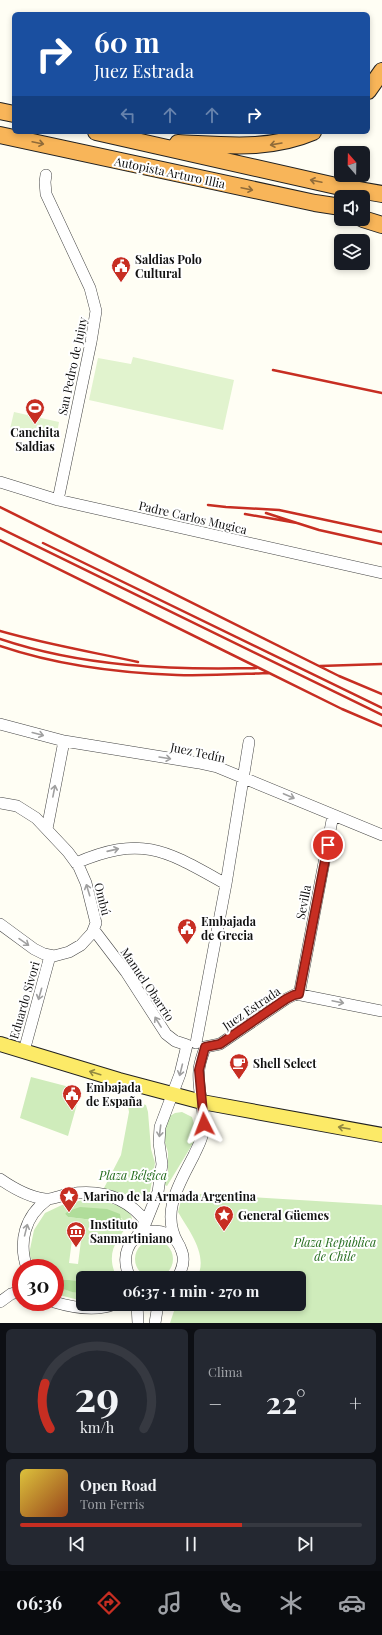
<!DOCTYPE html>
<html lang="es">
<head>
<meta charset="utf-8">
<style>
  body { margin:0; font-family:"Playfair Display",serif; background:#242831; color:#f1f3f6; height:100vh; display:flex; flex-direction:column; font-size:15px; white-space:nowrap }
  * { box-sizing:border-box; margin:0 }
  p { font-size:13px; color:#9ea1a6 }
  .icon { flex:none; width:22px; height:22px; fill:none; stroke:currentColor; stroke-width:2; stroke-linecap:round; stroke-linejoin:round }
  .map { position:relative; height:1323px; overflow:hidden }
  .sheet { display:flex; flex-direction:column; gap:6px; padding:6px; background:#0d0f14; flex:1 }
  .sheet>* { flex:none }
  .hud { position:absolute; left:12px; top:12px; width:358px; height:122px; border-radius:6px; box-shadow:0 2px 6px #0003; background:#1a4fa0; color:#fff; overflow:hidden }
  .needle { width:26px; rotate:340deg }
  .fabs { position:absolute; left:334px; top:146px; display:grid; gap:8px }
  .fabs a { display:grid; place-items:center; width:36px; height:36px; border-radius:6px; background:#171b24; box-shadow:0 2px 6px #0003; font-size:20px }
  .speed { position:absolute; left:12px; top:1259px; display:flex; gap:8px; font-size:20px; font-weight:700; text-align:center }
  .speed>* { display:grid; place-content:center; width:52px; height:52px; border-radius:50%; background:#171b24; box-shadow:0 2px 6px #0003; line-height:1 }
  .speed .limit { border:6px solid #d22; background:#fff; color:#111 }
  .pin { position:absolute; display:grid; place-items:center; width:34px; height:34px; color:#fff; margin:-17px; border:2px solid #fff; border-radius:50%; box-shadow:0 1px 4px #0007 }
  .me { position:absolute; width:44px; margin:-22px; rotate:357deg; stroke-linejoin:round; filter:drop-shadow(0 0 3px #0008) }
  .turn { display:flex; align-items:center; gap:14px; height:84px; padding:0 16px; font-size:18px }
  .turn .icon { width:52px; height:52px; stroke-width:2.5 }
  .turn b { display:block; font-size:28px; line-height:34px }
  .lanes { display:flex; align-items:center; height:38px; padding:0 16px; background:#0003; justify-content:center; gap:20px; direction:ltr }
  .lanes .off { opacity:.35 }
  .big { font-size:30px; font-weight:700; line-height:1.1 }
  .sheet .card { flex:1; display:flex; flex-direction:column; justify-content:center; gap:6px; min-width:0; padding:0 14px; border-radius:6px; background:#242831 }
  .sheet .dial { align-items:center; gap:0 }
  .dial svg { height:104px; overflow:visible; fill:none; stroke:#363941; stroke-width:7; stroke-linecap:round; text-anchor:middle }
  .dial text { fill:#f1f3f6; stroke:none }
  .song { display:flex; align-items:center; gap:12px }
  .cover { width:48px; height:48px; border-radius:6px; background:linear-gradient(135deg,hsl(50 70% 55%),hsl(20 70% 35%)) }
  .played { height:4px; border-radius:2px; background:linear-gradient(90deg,#c72e22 65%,#363941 65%) }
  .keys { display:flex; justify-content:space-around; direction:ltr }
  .heat { display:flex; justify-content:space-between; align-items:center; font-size:22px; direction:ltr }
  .sheet .tiles { flex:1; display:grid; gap:6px; grid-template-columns:1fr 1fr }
  .card:last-child { grid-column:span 2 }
  .trip { position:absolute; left:76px; top:1271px; width:230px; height:40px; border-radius:6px; background:#171b24; box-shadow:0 2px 6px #0003; font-weight:700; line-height:40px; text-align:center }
  .tabs { display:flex; height:64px; justify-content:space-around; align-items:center; background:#090b0e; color:#9ea1a6 }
  .tabs .icon { width:28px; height:28px }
  .tabs .active { color:#c72e22 }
  .tabs b { font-size:18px; color:#f1f3f6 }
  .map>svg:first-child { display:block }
  .green { fill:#cfecbb; fill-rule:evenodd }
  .forest { fill:#b0dd9a }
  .pitch { fill:#e1f3ce }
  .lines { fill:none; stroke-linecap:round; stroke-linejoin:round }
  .minor-casing { stroke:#444; stroke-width:12 }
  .major-casing { stroke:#222; stroke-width:16 }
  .highway-casing { stroke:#222; stroke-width:18 }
  .minor { stroke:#fff; stroke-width:11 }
  .major { stroke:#fcea67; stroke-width:14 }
  .highway { stroke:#f8b559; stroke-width:16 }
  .rail { stroke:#c72e22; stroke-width:2.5 }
  .oneway { stroke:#906b39 }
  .oneway2 { stroke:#a0a0a0 }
  .oneway3 { stroke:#928840 }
  .route-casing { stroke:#811e16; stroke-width:10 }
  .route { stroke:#c72e22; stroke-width:7 }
  .labels { text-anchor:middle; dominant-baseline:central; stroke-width:4; stroke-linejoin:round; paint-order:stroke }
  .street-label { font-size:12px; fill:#111; stroke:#fff }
  .poi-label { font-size:12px; font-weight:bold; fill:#111; stroke:#fff; text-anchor:start }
  .park-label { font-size:12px; font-style:italic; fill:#246c1d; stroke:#fff }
</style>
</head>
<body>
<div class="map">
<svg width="382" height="1323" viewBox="0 0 382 1323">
  <rect width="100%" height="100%" fill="#fffef4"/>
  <path class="green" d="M 31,1077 L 81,1090 L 68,1136 L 20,1118 Z
    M 127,1100 L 146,1105 L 148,1112 L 151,1149 L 155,1163 L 150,1192 C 137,1201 118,1192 104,1188 L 121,1155 L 129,1112 Z
    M 182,1112 L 192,1117 L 196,1131 L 195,1140 L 167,1186 L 164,1185 L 168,1171 L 168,1152 L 162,1134 L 170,1116 L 175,1113 Z
    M 183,1193 L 382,1205 L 382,1323 L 170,1323 L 175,1308 L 179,1304 L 299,1304 L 299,1278 L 197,1278 C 209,1255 189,1231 178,1212 Z
    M 87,1199 C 99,1201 131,1204 132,1219 C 118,1240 104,1251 117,1278 L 83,1278 L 83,1281 L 55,1279 L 55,1268 L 36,1268 L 29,1254 L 34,1230 L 45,1213 L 62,1205 ZM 65,1214 L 122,1218 L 117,1223 L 68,1217 ZM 73,1232 L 82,1233 L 78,1264 L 69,1263 Z
    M135 1259a19 19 0 1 1 38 0a19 19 0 1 1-38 0Z
    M 55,1284 C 63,1290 73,1292 83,1294 L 83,1301 L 55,1294 Z"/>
  <path class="forest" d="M 80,1207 L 107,1209 L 120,1214 L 121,1220 L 118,1223 L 68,1217 L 65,1214 L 68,1211 Z
    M 55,1279 L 83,1281 L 83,1294 L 72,1292 L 60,1288 L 55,1284 Z"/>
  <path class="pitch" d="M 133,357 L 234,380 L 223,430 L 89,400 L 98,358 L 131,364 Z
    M 14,412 L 59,422 L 56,439 L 10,429 Z"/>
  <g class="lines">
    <g class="minor-casing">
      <path id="minor" d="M 46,175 L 45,182 L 46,194 L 90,288 L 96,311 L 91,342 L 58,500
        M 0,482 L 58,500 L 382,573
        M 0,724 L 64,741 L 199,763 L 217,767 L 382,835
        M 0,803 L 17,806 L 36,818 L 68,852 L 79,867 L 86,883 L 96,923 L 92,933 L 81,945 L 69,952 L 54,956 L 44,954 L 34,949 L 0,924
        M 47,829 L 64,741
        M 76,863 C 143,834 167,851 226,884
        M 94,930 L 126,972 L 166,1034 L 175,1041 L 187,1045
        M 299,995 L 333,815
        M 196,1043 L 226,884 L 249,742
        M 205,1047 L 220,1044 L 286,999 L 296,994 L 382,1011
        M 24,1051 L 50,956
        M 0,1179 C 13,1188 28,1197 45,1199 C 52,1200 62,1195 69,1194 C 101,1189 127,1197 146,1222
        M 137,1236 L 146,1222 L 158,1192 L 162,1164 L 159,1143 L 160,1127 L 180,1074 L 187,1045
        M 178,1243 C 160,1212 180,1183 194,1155 C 197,1148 202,1140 203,1132 C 206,1111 197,1091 199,1071 C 199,1063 203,1055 205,1047
        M 27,1268 C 18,1242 25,1216 47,1200
        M 130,1278 C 109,1231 171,1214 182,1252 C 185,1261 182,1270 177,1278
        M 0,1302 L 11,1294 L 21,1291
        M 54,1302 C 74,1308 96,1312 115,1304
        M 137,1304 L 138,1323
        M 155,1323 L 158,1304"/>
    </g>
    <g class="major-casing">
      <path id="major" d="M 0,1044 L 119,1080 L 202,1102 L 382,1135"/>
    </g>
    <g class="highway-casing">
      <path id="highway" d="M 368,91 L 382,71
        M 0,111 L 14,114
        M 96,132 L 336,186 L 382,194
        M 0,135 L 315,203 L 341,207
        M 178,143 C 224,145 269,151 313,132
        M 363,219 L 382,225"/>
    </g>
    <use href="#minor" class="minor"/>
    <use href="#major" class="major"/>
    <use href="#highway" class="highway"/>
    <path class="rail" d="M 273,370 L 382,393
      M 208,505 L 226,507 L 279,510 L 382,532
      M 0,507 L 339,676 L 382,694
      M 245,514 L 297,523 L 266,513
      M 297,523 L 319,530 L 382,544
      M 0,528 L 382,715
      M 0,540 L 342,709 L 382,726
      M 43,543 L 382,708
      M 0,631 C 45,644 92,652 138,662
      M 0,639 C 83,667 169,670 256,668
      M 0,646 C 56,665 118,673 177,675 C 208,676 239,674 269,673
      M 320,666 L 382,664"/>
  </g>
  <defs><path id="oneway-shaft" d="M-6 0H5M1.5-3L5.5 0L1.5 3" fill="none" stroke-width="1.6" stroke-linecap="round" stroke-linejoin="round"/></defs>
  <g class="oneway">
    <use href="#oneway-shaft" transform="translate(38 143) rotate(12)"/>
    <use href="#oneway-shaft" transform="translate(276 144) rotate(170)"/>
    <use href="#oneway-shaft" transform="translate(316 181) rotate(-168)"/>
    <use href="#oneway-shaft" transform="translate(247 189) rotate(12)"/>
  </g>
  <g class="oneway2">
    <use href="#oneway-shaft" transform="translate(38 734) rotate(15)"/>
    <use href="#oneway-shaft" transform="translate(165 758) rotate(9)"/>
    <use href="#oneway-shaft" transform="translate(54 791) rotate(-79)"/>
    <use href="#oneway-shaft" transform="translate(289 796) rotate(23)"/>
    <use href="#oneway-shaft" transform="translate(113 850) rotate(-13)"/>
    <use href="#oneway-shaft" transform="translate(88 890) rotate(-107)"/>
    <use href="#oneway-shaft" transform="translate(24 942) rotate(35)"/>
    <use href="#oneway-shaft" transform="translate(40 994) rotate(106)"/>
    <use href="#oneway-shaft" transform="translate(338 1002) rotate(12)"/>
    <use href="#oneway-shaft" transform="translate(158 1022) rotate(-122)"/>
    <use href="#oneway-shaft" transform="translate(181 1070) rotate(104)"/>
    <use href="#oneway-shaft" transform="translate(160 1131) rotate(97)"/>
    <use href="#oneway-shaft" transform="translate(26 1230) rotate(-76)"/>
  </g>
  <g class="oneway3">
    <use href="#oneway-shaft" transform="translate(95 1073) rotate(-163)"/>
    <use href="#oneway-shaft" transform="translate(344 1128) rotate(-170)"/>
  </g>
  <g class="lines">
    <g class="route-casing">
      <path id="route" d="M 204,1124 L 199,1070 L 205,1047 L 220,1044 L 286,999 L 294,995 L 299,994 L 328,845"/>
    </g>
    <use href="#route" class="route"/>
  </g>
  <defs>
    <g id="civic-pin" transform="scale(1)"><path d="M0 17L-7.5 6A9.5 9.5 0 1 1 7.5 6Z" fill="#c72e22" stroke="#fff"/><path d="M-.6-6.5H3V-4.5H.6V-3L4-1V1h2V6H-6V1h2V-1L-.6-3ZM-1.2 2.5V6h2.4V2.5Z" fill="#fff"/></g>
    <g id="stadium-pin" transform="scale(1)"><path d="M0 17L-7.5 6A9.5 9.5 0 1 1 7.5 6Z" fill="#c72e22" stroke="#fff"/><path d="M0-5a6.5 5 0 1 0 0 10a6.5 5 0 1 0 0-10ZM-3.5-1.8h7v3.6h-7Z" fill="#fff"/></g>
    <g id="cafe-pin" transform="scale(1)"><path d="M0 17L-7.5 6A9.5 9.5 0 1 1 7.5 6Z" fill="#c72e22" stroke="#fff"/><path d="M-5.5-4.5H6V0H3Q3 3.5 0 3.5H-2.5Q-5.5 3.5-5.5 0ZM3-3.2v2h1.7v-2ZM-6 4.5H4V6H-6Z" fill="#fff"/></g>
    <g id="sight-pin" transform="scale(1)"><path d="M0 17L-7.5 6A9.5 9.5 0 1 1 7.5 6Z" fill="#c72e22" stroke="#fff"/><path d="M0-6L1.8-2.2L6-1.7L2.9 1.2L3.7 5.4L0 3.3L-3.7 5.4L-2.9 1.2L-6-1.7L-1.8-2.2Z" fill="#fff"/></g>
    <g id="museum-pin" transform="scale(1)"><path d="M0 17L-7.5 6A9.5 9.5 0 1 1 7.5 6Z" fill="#c72e22" stroke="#fff"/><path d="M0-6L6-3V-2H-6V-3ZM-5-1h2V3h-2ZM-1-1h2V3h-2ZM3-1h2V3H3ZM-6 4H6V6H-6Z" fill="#fff"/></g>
  </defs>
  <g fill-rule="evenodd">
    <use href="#civic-pin" x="121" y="266"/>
    <use href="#stadium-pin" x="35" y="408"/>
    <use href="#civic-pin" x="187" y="928"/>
    <use href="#cafe-pin" x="239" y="1063"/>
    <use href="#civic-pin" x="72" y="1094"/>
    <use href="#sight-pin" x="69" y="1196"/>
    <use href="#sight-pin" x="224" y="1215"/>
    <use href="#museum-pin" x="76" y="1231"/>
  </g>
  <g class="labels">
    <g class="street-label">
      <text transform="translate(170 172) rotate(12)">Autopista Arturo Illia</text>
      <text transform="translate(72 366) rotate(-78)">San Pedro de Jujuy</text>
      <text transform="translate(193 517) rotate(13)">Padre Carlos Mugica</text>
      <text transform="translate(198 752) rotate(12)">Juez Tedín</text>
      <text transform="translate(103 899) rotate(76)">Ombú</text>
      <text transform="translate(303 902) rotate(-79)">Sevilla</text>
      <text transform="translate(148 984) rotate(56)">Manuel Obarrio</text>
      <text transform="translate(24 1000) rotate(-74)">Eduardo Sivori</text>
      <text transform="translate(251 1008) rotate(-34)">Juez Estrada</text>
    </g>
    <g class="poi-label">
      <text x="135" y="259">Saldias Polo<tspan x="135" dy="14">Cultural</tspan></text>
      <text x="35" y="432" text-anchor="middle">Canchita<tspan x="35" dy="14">Saldias</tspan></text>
      <text x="201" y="921">Embajada<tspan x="201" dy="14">de Grecia</tspan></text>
      <text x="253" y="1063">Shell Select</text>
      <text x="86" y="1087">Embajada<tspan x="86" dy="14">de España</tspan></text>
      <text x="83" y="1196">Marino de la Armada Argentina</text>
      <text x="238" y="1215">General Güemes</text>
      <text x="90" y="1224">Instituto<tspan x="90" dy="14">Sanmartiniano</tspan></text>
    </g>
    <g class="park-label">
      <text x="133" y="1175">Plaza Bélgica</text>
      <text x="335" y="1242">Plaza República<tspan x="335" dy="14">de Chile</tspan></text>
    </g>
  </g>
</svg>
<div class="fabs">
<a><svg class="needle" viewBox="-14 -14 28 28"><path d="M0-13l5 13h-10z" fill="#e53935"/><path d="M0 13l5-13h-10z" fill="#9ea1a6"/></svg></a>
<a><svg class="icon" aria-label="sound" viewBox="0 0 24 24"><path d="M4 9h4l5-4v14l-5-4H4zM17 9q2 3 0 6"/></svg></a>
<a><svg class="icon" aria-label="layers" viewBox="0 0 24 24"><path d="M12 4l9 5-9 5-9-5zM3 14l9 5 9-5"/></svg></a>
</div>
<div class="speed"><div class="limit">30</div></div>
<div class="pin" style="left:328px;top:845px;background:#d93025"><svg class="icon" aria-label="arrive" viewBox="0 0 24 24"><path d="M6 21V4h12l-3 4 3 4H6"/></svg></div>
<svg class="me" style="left:204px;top:1124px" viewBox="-20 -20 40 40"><path d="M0-17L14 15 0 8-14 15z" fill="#c72e22" stroke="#fff" stroke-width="4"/></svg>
<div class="trip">06:37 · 1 min · 270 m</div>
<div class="hud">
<div class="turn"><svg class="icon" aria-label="right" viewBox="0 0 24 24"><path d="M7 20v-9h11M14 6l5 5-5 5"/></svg><div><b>60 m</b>Juez Estrada</div></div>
<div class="lanes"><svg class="icon off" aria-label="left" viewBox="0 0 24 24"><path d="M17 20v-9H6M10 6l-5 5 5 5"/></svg><svg class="icon off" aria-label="ahead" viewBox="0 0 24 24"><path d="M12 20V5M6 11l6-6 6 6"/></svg><svg class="icon off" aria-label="ahead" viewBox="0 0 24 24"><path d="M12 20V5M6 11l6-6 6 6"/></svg><svg class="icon" aria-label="right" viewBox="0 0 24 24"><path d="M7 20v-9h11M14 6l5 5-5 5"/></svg></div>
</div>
</div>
<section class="sheet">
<div class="tiles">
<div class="card dial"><svg viewBox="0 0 100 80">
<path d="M14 69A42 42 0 1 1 86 69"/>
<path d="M14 69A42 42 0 0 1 10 34" stroke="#c72e22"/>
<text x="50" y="56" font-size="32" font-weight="700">29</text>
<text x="50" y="72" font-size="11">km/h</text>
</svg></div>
<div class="card"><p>Clima</p>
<div class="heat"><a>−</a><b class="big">22°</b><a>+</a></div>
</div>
<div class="card">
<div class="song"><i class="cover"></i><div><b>Open Road</b><p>Tom Ferris</p></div></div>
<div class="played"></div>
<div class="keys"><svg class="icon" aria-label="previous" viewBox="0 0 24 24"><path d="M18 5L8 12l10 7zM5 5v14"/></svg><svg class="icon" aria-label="pause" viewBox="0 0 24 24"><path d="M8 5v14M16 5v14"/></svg><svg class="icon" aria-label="next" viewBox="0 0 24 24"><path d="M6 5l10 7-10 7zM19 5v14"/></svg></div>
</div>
</div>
</section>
<nav class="tabs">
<b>06:36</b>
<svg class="icon active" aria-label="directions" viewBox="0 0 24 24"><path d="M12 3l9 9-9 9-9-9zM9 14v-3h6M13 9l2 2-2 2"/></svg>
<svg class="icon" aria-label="music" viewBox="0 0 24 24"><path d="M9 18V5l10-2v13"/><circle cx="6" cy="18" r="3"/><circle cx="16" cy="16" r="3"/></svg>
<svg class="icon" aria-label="phone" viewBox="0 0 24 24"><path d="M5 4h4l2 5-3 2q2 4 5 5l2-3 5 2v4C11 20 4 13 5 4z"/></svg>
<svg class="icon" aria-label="climate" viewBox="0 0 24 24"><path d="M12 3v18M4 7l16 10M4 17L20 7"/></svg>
<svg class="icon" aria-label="car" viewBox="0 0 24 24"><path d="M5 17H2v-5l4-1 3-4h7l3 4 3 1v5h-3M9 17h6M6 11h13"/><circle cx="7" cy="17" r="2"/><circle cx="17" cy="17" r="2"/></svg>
</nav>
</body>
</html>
